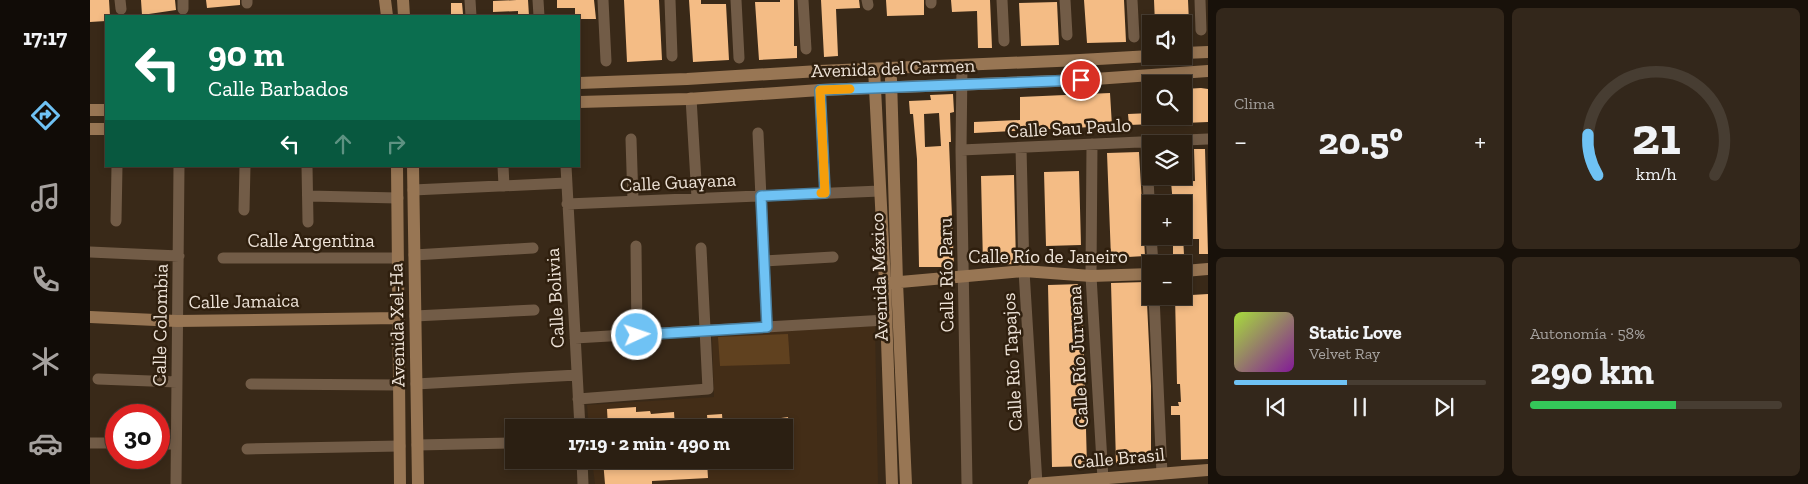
<!DOCTYPE html>
<html lang="es">
<head>
<meta charset="utf-8">
<style>
  body { margin:0; font-family:"Zilla Slab",serif; background:#33271b; color:#f1f3f6; height:100vh; display:flex; flex-direction:column; font-size:19px; white-space:nowrap }
  * { box-sizing:border-box; margin:0 }
  p { font-size:16px; color:#a6a29f }
  .icon { flex:none; width:28px; height:28px; fill:none; stroke:currentColor; stroke-width:2; stroke-linecap:round; stroke-linejoin:round }
  .map { position:relative; flex:1; overflow:hidden }
  .side { display:flex; flex-direction:column; gap:8px; padding:8px; background:#18110a; width:600px }
  .side>* { flex:none }
  .hud { position:absolute; left:15px; top:15px; width:475px; height:152px; border-radius:0px; box-shadow:0 2px 8px #0003,0 0 0 1px #473d32; background:#0b6e4f; color:#fff; overflow:hidden }
  .controls { position:absolute; left:1052px; top:15px; display:grid; gap:10px }
  .controls a { display:grid; place-items:center; width:50px; height:50px; border-radius:0px; background:#2b1f12; box-shadow:0 2px 8px #0003,0 0 0 1px #473d32; font-size:25px }
  .speed { position:absolute; left:15px; top:404px; display:flex; gap:10px; font-size:25px; font-weight:700; text-align:center }
  .speed>* { display:grid; place-content:center; width:65px; height:65px; border-radius:50%; background:#2b1f12; box-shadow:0 2px 8px #0003,0 0 0 1px #473d32; line-height:1 }
  .speed .limit { border:8px solid #d22; background:#fff; color:#111 }
  .pin { position:absolute; display:grid; place-items:center; width:42px; height:42px; color:#fff; margin:-21px; border:2px solid #fff; border-radius:50%; box-shadow:0 1px 5px #0007 }
  .me { position:absolute; width:55px; margin:-28px; rotate:87deg; stroke-linejoin:round; filter:drop-shadow(0 0 4px #0008) }
  .turn { display:flex; align-items:center; gap:18px; height:105px; padding:0 20px; font-size:22px }
  .turn .icon { width:65px; height:65px; stroke-width:2.5 }
  .turn b { display:block; font-size:35px; line-height:42px }
  .lanes { display:flex; align-items:center; height:48px; padding:0 20px; background:#0003; justify-content:center; gap:25px; direction:ltr }
  .lanes .off { opacity:.35 }
  .big { font-size:38px; font-weight:800; line-height:1.1 }
  .side .card { flex:1; display:flex; flex-direction:column; justify-content:center; gap:8px; min-width:0; padding:0 18px; border-radius:8px; background:#33271b }
  .side .dial { align-items:center; gap:0 }
  .dial svg { height:130px; overflow:visible; fill:none; stroke:#473d32; stroke-width:7; stroke-linecap:round; text-anchor:middle }
  .dial text { fill:#f1f3f6; stroke:none }
  .song { display:flex; align-items:center; gap:15px }
  .cover { width:60px; height:60px; border-radius:8px; background:linear-gradient(135deg,hsl(80 70% 55%),hsl(290 70% 35%)) }
  .played { height:5px; border-radius:2px; background:linear-gradient(90deg,#6fc2f4 45%,#473d32 45%) }
  .keys { display:flex; justify-content:space-around; direction:ltr }
  .heat { display:flex; justify-content:space-between; align-items:center; font-size:28px; direction:ltr }
  .charge { height:8px; border-radius:4px; background:linear-gradient(90deg,#34c759 58%,#473d32 0) }
  .side .tiles { flex:1; display:grid; gap:8px; grid-template-columns:repeat(2,1fr) }
  .trip { position:absolute; left:415px; top:419px; width:288px; height:50px; border-radius:0px; background:#2b1f12; box-shadow:0 2px 8px #0003,0 0 0 1px #473d32; font-weight:800; line-height:50px; text-align:center }
  main { display:flex; flex:1; min-height:0 }
  .tabs { display:flex; flex-direction:column; width:90px; justify-content:space-around; align-items:center; background:#110c07; color:#a6a29f }
  .tabs .icon { width:35px; height:35px }
  .tabs .current { color:#6fc2f4 }
  .tabs b { font-size:22px; color:#f1f3f6 }
  .map>svg:first-child { display:block }
  .built { fill:#432d17 }
  .green { fill:#60411f }
  .building { fill:#f4bc85; fill-rule:evenodd }
  .lines { fill:none; stroke-linecap:round; stroke-linejoin:round }
  .street { stroke:#725c47; stroke-width:11 }
  .secondary { stroke:#987654; stroke-width:12 }
  .route-casing { stroke:#487e9f; stroke-width:12 }
  .route { stroke:#6fc2f4; stroke-width:9 }
  .slow { stroke:#f59e0b; stroke-width:9 }
  .labels { text-anchor:middle; dominant-baseline:central; stroke-width:5; stroke-linejoin:round; paint-order:stroke }
  .street-label { font-size:19px; fill:#eee3d8; stroke:#2f1f0e }
</style>
</head>
<body>
<main>
<nav class="tabs">
<b>17:17</b>
<svg class="icon current" aria-label="directions" viewBox="0 0 24 24"><path d="M12 3l9 9-9 9-9-9zM9 14v-3h6M13 9l2 2-2 2"/></svg>
<svg class="icon" aria-label="music" viewBox="0 0 24 24"><path d="M9 18V5l10-2v13"/><circle cx="6" cy="18" r="3"/><circle cx="16" cy="16" r="3"/></svg>
<svg class="icon" aria-label="phone" viewBox="0 0 24 24"><path d="M5 4h4l2 5-3 2q2 4 5 5l2-3 5 2v4C11 20 4 13 5 4z"/></svg>
<svg class="icon" aria-label="climate" viewBox="0 0 24 24"><path d="M12 3v18M4 7l16 10M4 17L20 7"/></svg>
<svg class="icon" aria-label="car" viewBox="0 0 24 24"><path d="M5 17H2v-5l4-1 3-4h7l3 4 3 1v5h-3M9 17h6M6 11h13"/><circle cx="7" cy="17" r="2"/><circle cx="17" cy="17" r="2"/></svg>
</nav>
<div class="map">
<svg width="1118" height="484" viewBox="0 0 1118 484">
  <rect width="100%" height="100%" fill="#392918"/>
  <path class="built" d="M 785,326 L 788,484 L 505,484 L 502,460 L 694,460 L 694,428 L 499,427 L 497,405 L 624,397 L 622,335 Z"/>
  <path class="green" d="M 698,334 L 700,364 L 630,366 L 628,337 Z"/>
  <path class="building" d="M 0,0 L 19,0 L 20,16 L 16,16 L 16,21 L 0,22 Z
    M 51,0 L 85,0 L 86,10 L 52,15 Z
    M 116,0 L 150,0 L 150,5 L 117,8 Z
    M 427,0 L 438,0 L 439,16 L 428,16 L 428,11 L 403,12 L 403,1 Z
    M 467,0 L 504,0 L 506,19 L 489,19 L 489,16 L 485,16 L 485,8 L 467,8 Z
    M 534,0 L 569,0 L 572,60 L 537,62 Z
    M 599,0 L 611,0 L 611,4 L 636,4 L 639,60 L 603,62 Z
    M 690,0 L 704,0 L 704,46 L 707,46 L 707,58 L 669,60 L 665,2 L 690,2 Z
    M 731,0 L 769,0 L 770,8 L 746,9 L 748,56 L 734,57 Z
    M 796,0 L 834,0 L 834,15 L 797,16 Z
    M 861,0 L 900,0 L 902,48 L 888,48 L 887,11 L 862,12 Z
    M 994,0 L 1034,0 L 1036,42 L 997,43 Z
    M 1064,0 L 1098,0 L 1099,23 L 1065,24 Z
    M 967,2 L 969,45 L 931,46 L 929,3 Z
    M 361,3 L 372,3 L 373,14 L 361,14 Z
    M 1111,88 L 1118,89 L 1118,122 L 1094,123 L 1094,89 Z
    M 1020,93 L 1022,126 L 884,133 L 884,122 L 930,120 L 930,97 Z
    M 863,94 L 864,112 L 860,113 L 861,142 L 859,142 L 864,267 L 829,267 L 827,159 L 823,114 L 820,114 L 819,101 L 841,100 L 840,95 ZM 849,113 L 851,146 L 835,147 L 834,114 Z
    M 1061,113 L 1061,116 L 1088,116 L 1088,123 L 1039,125 L 1038,114 Z
    M 1104,149 L 1115,149 L 1118,254 L 1109,254 L 1109,239 L 1094,239 L 1094,204 L 1083,204 L 1081,182 L 1105,181 Z
    M 1049,152 L 1055,256 L 1021,258 L 1017,153 Z
    M 989,171 L 991,245 L 956,246 L 954,172 Z
    M 924,175 L 926,264 L 893,265 L 891,176 Z
    M 1083,236 L 1093,236 L 1094,255 L 1083,255 Z
    M 1056,282 L 1061,386 L 1061,463 L 1026,463 L 1021,283 Z
    M 992,284 L 997,466 L 962,467 L 958,285 Z
    M 1118,294 L 1118,459 L 1091,460 L 1090,415 L 1081,415 L 1081,406 L 1089,406 L 1088,402 L 1091,402 L 1090,384 L 1087,384 L 1085,296 Z
    M 546,407 L 546,412 L 560,411 L 561,414 L 584,412 L 585,428 L 518,428 L 517,409 Z
    M 632,414 L 633,428 L 618,428 L 617,415 Z
    M 698,417 L 703,465 L 674,468 L 674,460 L 694,460 L 694,428 L 671,428 L 670,421 Z
    M 513,460 L 561,460 L 561,464 L 617,461 L 618,478 L 562,481 L 562,484 L 515,484 Z"/>
  <g class="lines">
    <path class="street" d="M 30,0 L 31,9
      M 93,0 L 93,9
      M 157,0 L 157,3
      M 380,0 L 381,16
      M 448,0 L 449,16
      M 513,0 L 516,61
      M 580,0 L 582,56
      M 646,0 L 649,58
      M 713,0 L 716,49
      M 777,0 L 778,5
      M 841,0 L 841,3
      M 912,0 L 914,41
      M 975,0 L 977,35
      M 1042,0 L 1044,37
      M 1110,0 L 1111,30
      M 872,65 L 871,150 L 877,484
      M 730,90 L 735,193
      M 601,98 L 607,198
      M 668,133 L 677,327
      M 541,139 L 543,201
      M 1056,142 L 1061,235
      M 1002,144 L 1001,276 L 1013,479
      M 931,148 L 934,271 L 947,484
      M 871,150 L 1118,139
      M 217,166 L 218,222
      M 413,166 L 414,186
      M 476,166 L 490,428
      M 323,190 L 476,183
      M 218,196 L 308,198
      M 477,204 L 790,191
      M 154,210 L 155,166
      M 26,221 L 27,166
      M 1061,236 L 1063,264
      M 546,246 L 547,335
      M 0,252 L 89,256
      M 324,255 L 443,248
      M 133,258 L 308,258
      M 674,261 L 743,257
      M 1064,296 L 1072,474
      M 325,316 L 444,310
      M 485,338 L 796,320
      M 8,379 L 87,382
      M 161,384 L 310,385
      M 326,384 L 487,375
      M 488,399 L 618,389 L 611,248
      M 0,443 L 26,443
      M 69,444 L 86,444
      M 327,445 L 424,443
      M 157,449 L 310,446
      M 492,460 L 493,484
      M 86,484 L 89,166"/>
    <path class="secondary" d="M 295,0 L 297,16
      M 313,0 L 314,16
      M 1094,53 L 1118,52
      M 784,69 L 795,283 L 802,484
      M 801,79 L 807,282 L 816,484
      M 489,83 L 597,79 L 729,71 L 990,60 L 1061,56
      M 489,102 L 598,99 L 730,90 L 991,80 L 1118,71
      M 0,110 L 16,110
      M 0,129 L 16,129
      M 307,166 L 310,484
      M 323,166 L 328,484
      M 1094,271 L 1118,269
      M 799,283 L 934,271 L 1001,276 L 1061,274
      M 0,317 L 87,321 L 309,318
      M 944,484 L 1118,470"/>
  </g>
  <g class="lines">
    <g class="route-casing">
      <path id="route" d="M 547,335 L 677,327 L 671,196 L 735,193 L 730,90 L 991,80"/>
    </g>
    <use href="#route" class="route"/>
    <path class="slow" d="M 731,193 L 735,193 L 730,90 L 760,89"/>
  </g>
  <g class="labels">
    <g class="street-label">
      <text transform="translate(803 68) rotate(-2)">Avenida del Carmen</text>
      <text transform="translate(979 128) rotate(-3)">Calle Sau Paulo</text>
      <text transform="translate(588 182) rotate(-3)">Calle Guayana</text>
      <text x="221" y="240">Calle Argentina</text>
      <text x="958" y="256">Calle Río de Janeiro</text>
      <text transform="translate(856 275) rotate(-91)">Calle Río Paru</text>
      <text transform="translate(789 277) rotate(-92)">Avenida México</text>
      <text transform="translate(465 298) rotate(-93)">Calle Bolivia</text>
      <text transform="translate(154 301) rotate(-1)">Calle Jamaica</text>
      <text transform="translate(70 325) rotate(-89)">Calle Colombia</text>
      <text transform="translate(307 325) rotate(-91)">Avenida Xel-Ha</text>
      <text transform="translate(988 357) rotate(-93)">Calle Río Juruena</text>
      <text transform="translate(922 362) rotate(-93)">Calle Río Tapajos</text>
      <text transform="translate(1029 458) rotate(-5)">Calle Brasil</text>
    </g>
  </g>
</svg>
<div class="controls">
<a><svg class="icon" aria-label="sound" viewBox="0 0 24 24"><path d="M4 9h4l5-4v14l-5-4H4zM17 9q2 3 0 6"/></svg></a>
<a><svg class="icon" aria-label="search" viewBox="0 0 24 24"><circle cx="10" cy="10" r="6"/><path d="M15 15l6 6"/></svg></a>
<a><svg class="icon" aria-label="layers" viewBox="0 0 24 24"><path d="M12 4l9 5-9 5-9-5zM3 14l9 5 9-5"/></svg></a>
<a>+</a>
<a>−</a>
</div>
<div class="speed"><div class="limit">30</div></div>
<div class="pin" style="left:991px;top:80px;background:#d93025"><svg class="icon" aria-label="arrive" viewBox="0 0 24 24"><path d="M6 21V4h12l-3 4 3 4H6"/></svg></div>
<svg class="me" style="left:547px;top:335px" viewBox="-20 -20 40 40"><circle r="17" fill="#6fc2f4" stroke="#fff" stroke-width="3"/><path d="M0-11L8 9 0 5-8 9z" fill="#fff"/></svg>
<div class="trip">17:19 · 2 min · 490 m</div>
<div class="hud">
<div class="turn"><svg class="icon" aria-label="left" viewBox="0 0 24 24"><path d="M17 20v-9H6M10 6l-5 5 5 5"/></svg><div><b>90 m</b>Calle Barbados</div></div>
<div class="lanes"><svg class="icon" aria-label="left" viewBox="0 0 24 24"><path d="M17 20v-9H6M10 6l-5 5 5 5"/></svg><svg class="icon off" aria-label="ahead" viewBox="0 0 24 24"><path d="M12 20V5M6 11l6-6 6 6"/></svg><svg class="icon off" aria-label="right" viewBox="0 0 24 24"><path d="M7 20v-9h11M14 6l5 5-5 5"/></svg></div>
</div>
</div>
<section class="side">
<div class="tiles">
<div class="card"><p>Clima</p>
<div class="heat"><a>−</a><b class="big">20.5°</b><a>+</a></div>
</div>
<div class="card dial"><svg viewBox="0 0 100 80">
<path d="M14 69A42 42 0 1 1 86 69"/>
<path d="M14 69A42 42 0 0 1 8 44" stroke="#6fc2f4"/>
<text x="50" y="56" font-size="32" font-weight="700">21</text>
<text x="50" y="72" font-size="11">km/h</text>
</svg></div>
<div class="card">
<div class="song"><i class="cover"></i><div><b>Static Love</b><p>Velvet Ray</p></div></div>
<div class="played"></div>
<div class="keys"><svg class="icon" aria-label="previous" viewBox="0 0 24 24"><path d="M18 5L8 12l10 7zM5 5v14"/></svg><svg class="icon" aria-label="pause" viewBox="0 0 24 24"><path d="M8 5v14M16 5v14"/></svg><svg class="icon" aria-label="next" viewBox="0 0 24 24"><path d="M6 5l10 7-10 7zM19 5v14"/></svg></div>
</div>
<div class="card"><p>Autonomía · 58%</p><b class="big">290 km</b><div class="charge"></div></div>
</div>
</section>
</main>
</body>
</html>
